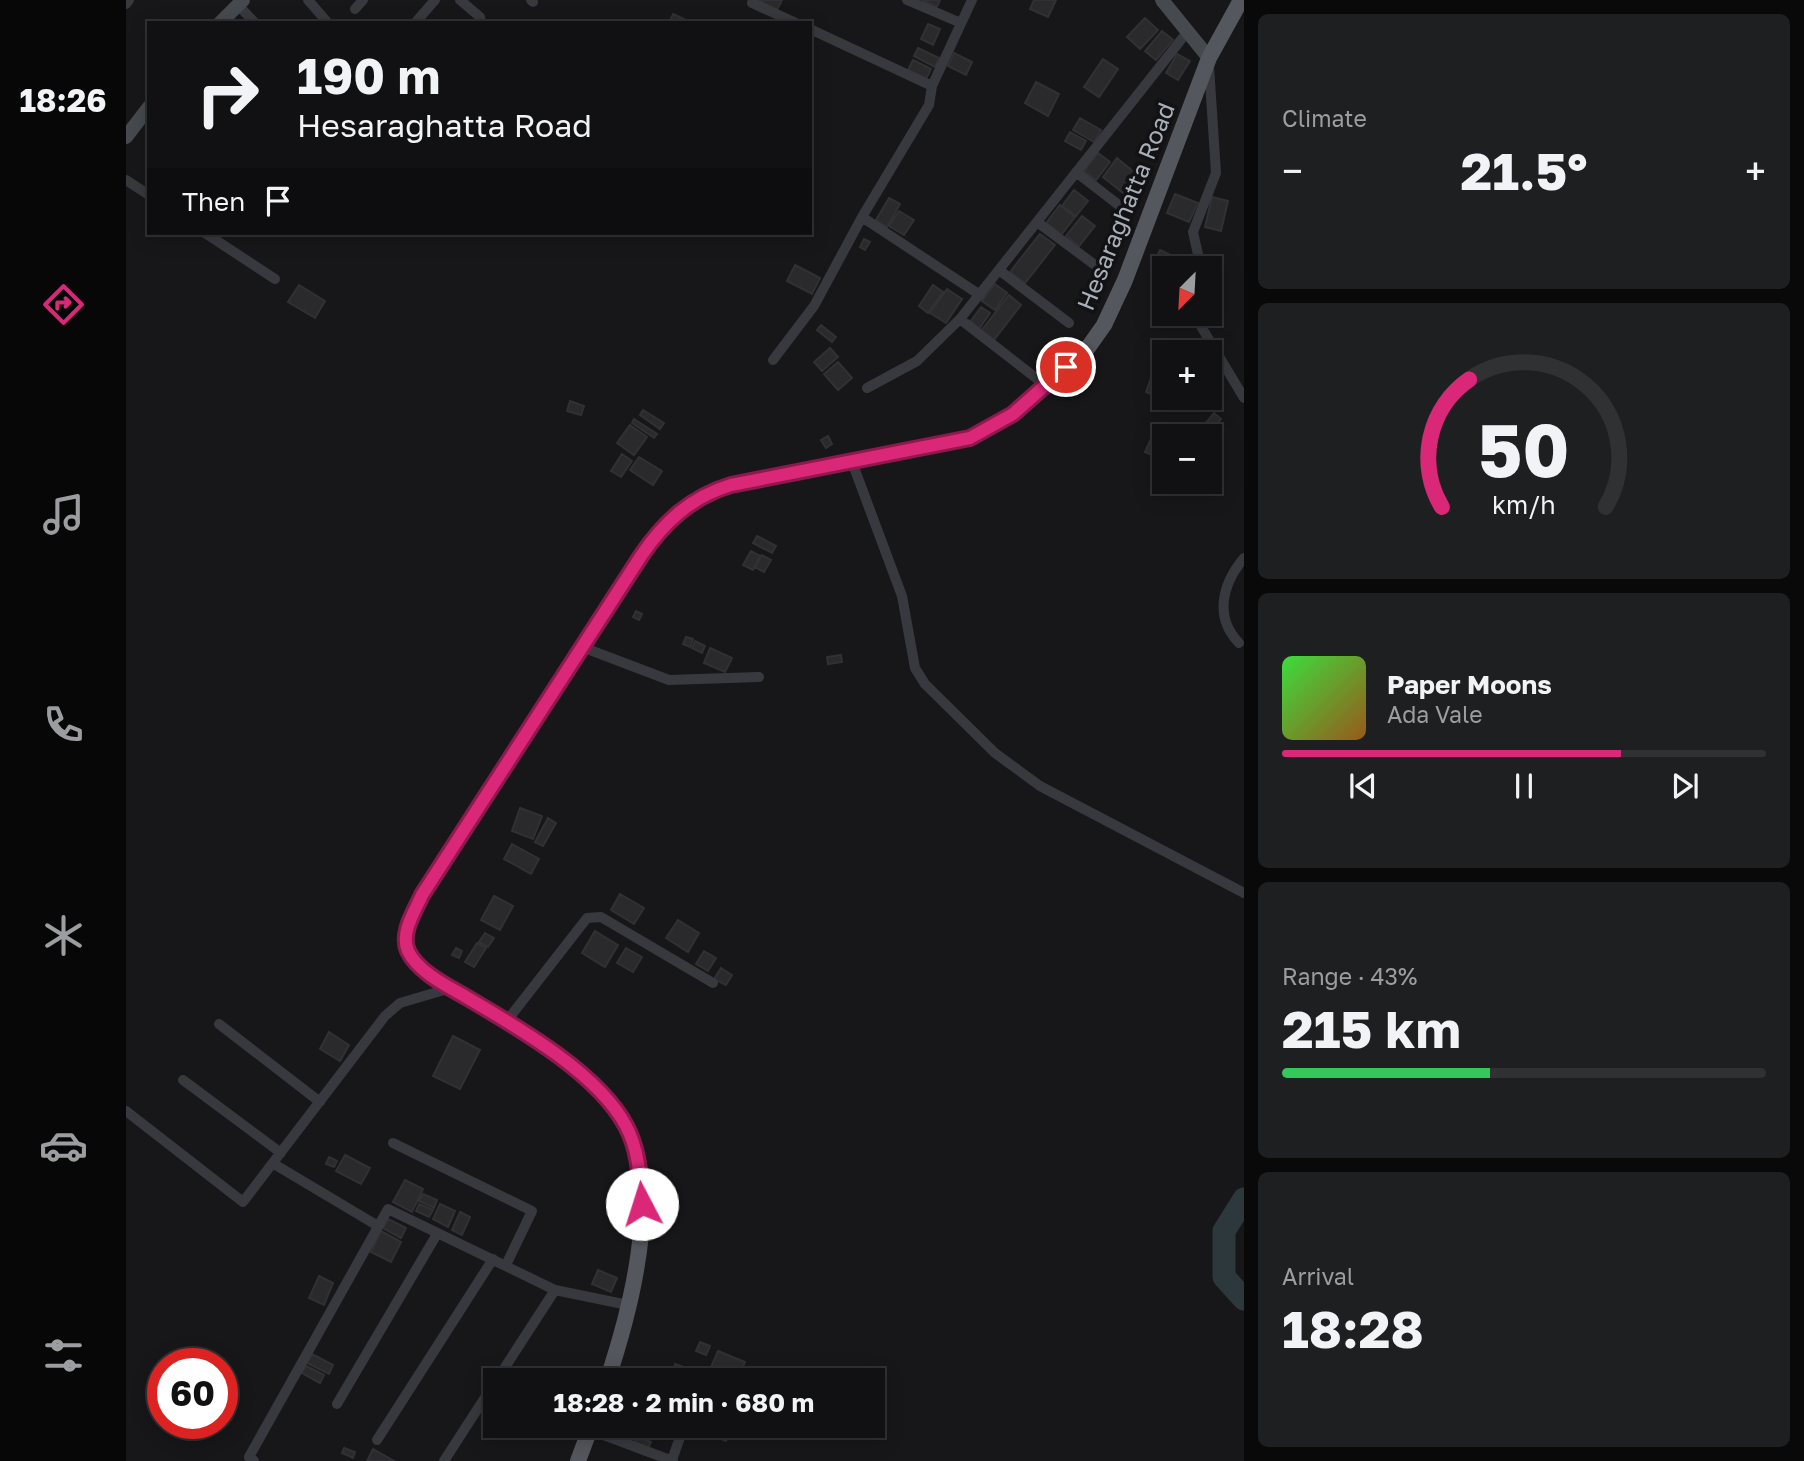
<!DOCTYPE html>
<html lang="en">
<head>
<meta charset="utf-8">
<style>
  body { margin:0; font-family:"Golos Text",sans-serif; background:#1e1f21; color:#f1f3f6; height:100vh; display:flex; flex-direction:column; font-size:26px; white-space:nowrap }
  * { box-sizing:border-box; margin:0 }
  p { font-size:23px; color:#9c9da0 }
  .icon { flex:none; width:38px; height:38px; fill:none; stroke:currentColor; stroke-width:2; stroke-linecap:round; stroke-linejoin:round }
  .map { position:relative; flex:1; overflow:hidden }
  .sheet { display:flex; flex-direction:column; gap:14px; padding:14px; background:#09090a; width:560px }
  .sheet>* { flex:none }
  .guide { position:absolute; left:21px; top:21px; width:665px; height:214px; border-radius:0px; box-shadow:0 4px 18px #0003,0 0 0 2px #303133; background:#111113; color:#f1f3f6; overflow:hidden }
  .needle { width:46px; rotate:204deg }
  .fabs { position:absolute; left:1026px; top:256px; display:grid; gap:14px }
  .fabs a { display:grid; place-items:center; width:70px; height:70px; border-radius:0px; background:#111113; box-shadow:0 4px 18px #0003,0 0 0 2px #303133; font-size:35px }
  .speed { position:absolute; left:21px; top:1348px; display:flex; gap:14px; font-size:35px; font-weight:700; text-align:center }
  .speed>* { display:grid; place-content:center; width:91px; height:91px; border-radius:50%; background:#111113; box-shadow:0 4px 18px #0003,0 0 0 2px #303133; line-height:1 }
  .speed .limit { border:10px solid #d22; background:#fff; color:#111 }
  .pin { position:absolute; display:grid; place-items:center; width:60px; height:60px; color:#fff; margin:-30px; border:4px solid #fff; border-radius:50%; box-shadow:0 2px 7px #0007 }
  .me { position:absolute; width:77px; margin:-38px; rotate:355deg; stroke-linejoin:round; filter:drop-shadow(0 0 5px #0008) }
  .turn { display:flex; align-items:center; gap:24px; height:147px; padding:0 35px; font-size:32px }
  .turn .icon { width:91px; height:91px; stroke-width:2.5 }
  .turn b { display:block; font-size:49px; line-height:60px }
  .then { display:flex; align-items:center; height:66px; padding:0 35px; background:#0003; gap:14px; font-size:26px }
  .big { font-size:52px; font-weight:700; line-height:1.1 }
  .sheet .tile { flex:1; display:flex; flex-direction:column; justify-content:center; gap:10px; min-width:0; padding:0 24px; border-radius:10px; background:#1e1f21 }
  .sheet .dial { align-items:center; gap:0 }
  .dial svg { height:182px; overflow:visible; fill:none; stroke:#303133; stroke-width:7; stroke-linecap:round; text-anchor:middle }
  .dial text { fill:#f1f3f6; stroke:none }
  .song { display:flex; align-items:center; gap:21px }
  .cover { width:84px; height:84px; border-radius:10px; background:linear-gradient(135deg,hsl(120 70% 55%),hsl(30 70% 35%)) }
  .played { height:7px; border-radius:4px; background:linear-gradient(90deg,#db2777 70%,#303133 70%) }
  .keys { display:flex; justify-content:space-around; direction:ltr }
  .heat { display:flex; justify-content:space-between; align-items:center; font-size:38px; direction:ltr }
  .charge { height:10px; border-radius:5px; background:linear-gradient(90deg,#34c759 43%,#303133 0) }
  .trip { position:absolute; left:357px; top:1368px; width:402px; height:70px; border-radius:0px; background:#111113; box-shadow:0 4px 18px #0003,0 0 0 2px #303133; font-weight:700; line-height:70px; text-align:center }
  main { display:flex; flex:1; min-height:0 }
  .menu { display:flex; flex-direction:column; width:126px; justify-content:space-around; align-items:center; background:#070708; color:#9c9da0 }
  .menu .icon { width:49px; height:49px }
  .menu .active { color:#db2777 }
  .menu b { font-size:32px; color:#f1f3f6 }
  .map>svg:first-child { display:block }
  .lines { fill:none; stroke-linecap:round; stroke-linejoin:round }
  .river { stroke:#2d383d; stroke-width:23 }
  .building { fill:#2a2a2d; stroke:#313135; stroke-width:2 }
  .street { stroke:#38393e; stroke-width:10 }
  .secondary { stroke:#46494e; stroke-width:14 }
  .primary { stroke:#54575d; stroke-width:16 }
  .route-casing { stroke:#8e194d; stroke-width:18 }
  .route { stroke:#db2777; stroke-width:12 }
  .labels { text-anchor:middle; dominant-baseline:central; stroke-width:7; stroke-linejoin:round; paint-order:stroke }
  .street-label { font-size:24px; fill:#a9afb9; stroke:#121214 }
</style>
</head>
<body>
<main>
<nav class="menu">
<b>18:26</b>
<svg class="icon active" aria-label="directions" viewBox="0 0 24 24"><path d="M12 3l9 9-9 9-9-9zM9 14v-3h6M13 9l2 2-2 2"/></svg>
<svg class="icon" aria-label="music" viewBox="0 0 24 24"><path d="M9 18V5l10-2v13"/><circle cx="6" cy="18" r="3"/><circle cx="16" cy="16" r="3"/></svg>
<svg class="icon" aria-label="phone" viewBox="0 0 24 24"><path d="M5 4h4l2 5-3 2q2 4 5 5l2-3 5 2v4C11 20 4 13 5 4z"/></svg>
<svg class="icon" aria-label="climate" viewBox="0 0 24 24"><path d="M12 3v18M4 7l16 10M4 17L20 7"/></svg>
<svg class="icon" aria-label="car" viewBox="0 0 24 24"><path d="M5 17H2v-5l4-1 3-4h7l3 4 3 1v5h-3M9 17h6M6 11h13"/><circle cx="7" cy="17" r="2"/><circle cx="17" cy="17" r="2"/></svg>
<svg class="icon" aria-label="filters" viewBox="0 0 24 24"><path d="M4 7h16M4 17h16"/><circle cx="9" cy="7" r="2"/><circle cx="15" cy="17" r="2"/></svg>
</nav>
<div class="map">
<svg width="1118" height="1461" viewBox="0 0 1118 1461">
  <rect width="100%" height="100%" fill="#171719"/>
  <g class="lines">
    <path class="river" d="M 1118,1199 L 1098,1231 L 1098,1277 L 1118,1299"/>
  </g>
  <path class="building" d="M 632,0 L 656,0 L 651,10 Z
    M 796,0 L 814,0 L 811,7 Z
    M 908,0 L 930,0 L 922,17 L 904,9 Z
    M 547,14 L 558,19 L 556,23 L 543,23 Z
    M 1019,18 L 1032,30 L 1014,49 L 1001,37 Z
    M 802,24 L 814,29 L 807,45 L 795,39 Z
    M 1036,31 L 1047,40 L 1030,60 L 1019,51 Z
    M 792,48 L 813,58 L 809,67 L 788,56 Z
    M 828,53 L 846,62 L 840,75 L 822,66 Z
    M 1051,54 L 1064,61 L 1052,80 L 1040,73 Z
    M 977,59 L 992,69 L 973,97 L 958,87 Z
    M 787,60 L 805,69 L 800,79 L 782,70 Z
    M 910,82 L 933,94 L 922,116 L 899,103 Z
    M 954,118 L 975,130 L 968,142 L 947,130 Z
    M 944,132 L 960,141 L 955,150 L 939,141 Z
    M 972,153 L 984,162 L 970,180 L 958,171 Z
    M 991,158 L 1015,178 L 1001,196 L 977,177 Z
    M 948,190 L 962,201 L 950,216 L 936,206 Z
    M 1049,194 L 1072,203 L 1063,222 L 1041,213 Z
    M 1086,197 L 1102,201 L 1095,231 L 1079,227 Z
    M 763,198 L 774,204 L 761,227 L 750,220 Z
    M 934,205 L 949,217 L 935,235 L 920,223 Z
    M 773,211 L 788,220 L 778,235 L 763,226 Z
    M 956,216 L 969,226 L 953,246 L 940,236 Z
    M 914,234 L 929,245 L 899,283 L 884,272 Z
    M 738,239 L 744,242 L 739,250 L 734,247 Z
    M 1034,250 L 1059,262 L 1057,268 L 1038,268 L 1028,263 Z
    M 669,265 L 694,278 L 686,294 L 661,281 Z
    M 869,284 L 881,293 L 869,310 L 856,301 Z
    M 173,285 L 199,301 L 189,318 L 162,302 Z
    M 807,285 L 817,292 L 802,313 L 793,306 Z
    M 821,289 L 836,299 L 820,323 L 804,313 Z
    M 883,295 L 895,305 L 867,341 L 855,331 Z
    M 1035,300 L 1038,313 L 1052,313 L 1048,323 L 1029,315 Z
    M 855,307 L 864,313 L 853,329 L 844,322 Z
    M 695,325 L 710,337 L 706,342 L 691,330 Z
    M 704,348 L 712,357 L 696,371 L 688,362 Z
    M 712,362 L 726,378 L 712,390 L 698,374 Z
    M 1028,370 L 1038,374 L 1032,397 L 1020,392 Z
    M 444,401 L 458,406 L 455,415 L 441,411 Z
    M 517,410 L 538,423 L 534,429 L 514,415 Z
    M 1088,413 L 1095,419 L 1081,435 L 1074,430 Z
    M 508,419 L 531,434 L 528,438 L 506,423 Z
    M 504,425 L 521,437 L 508,455 L 491,443 Z
    M 1028,432 L 1038,436 L 1038,460 L 1019,452 Z
    M 702,436 L 706,444 L 700,448 L 695,440 Z
    M 496,454 L 506,461 L 495,477 L 485,471 Z
    M 513,457 L 536,471 L 527,485 L 504,470 Z
    M 631,536 L 650,546 L 646,553 L 627,543 Z
    M 625,551 L 634,556 L 627,570 L 617,565 Z
    M 636,555 L 645,560 L 638,572 L 629,567 Z
    M 510,611 L 516,614 L 513,620 L 507,617 Z
    M 560,637 L 567,639 L 564,647 L 557,644 Z
    M 569,641 L 579,646 L 576,653 L 566,648 Z
    M 584,648 L 606,658 L 599,672 L 578,663 Z
    M 715,655 L 716,662 L 702,664 L 701,657 Z
    M 394,808 L 416,816 L 407,839 L 386,831 Z
    M 422,818 L 430,823 L 417,846 L 409,842 Z
    M 386,844 L 413,859 L 405,874 L 378,859 Z
    M 494,894 L 518,908 L 508,924 L 485,910 Z
    M 368,896 L 387,906 L 374,930 L 355,920 Z
    M 552,920 L 573,933 L 562,952 L 540,938 Z
    M 469,931 L 492,945 L 479,967 L 456,953 Z
    M 359,933 L 368,938 L 362,947 L 353,942 Z
    M 351,943 L 360,948 L 348,967 L 339,962 Z
    M 330,948 L 336,951 L 333,958 L 326,955 Z
    M 500,948 L 516,957 L 507,972 L 491,963 Z
    M 578,951 L 590,958 L 582,971 L 570,964 Z
    M 595,968 L 606,975 L 600,985 L 588,979 Z
    M 203,1032 L 223,1045 L 214,1061 L 194,1049 Z
    M 327,1036 L 354,1050 L 334,1089 L 307,1076 Z
    M 219,1155 L 244,1168 L 235,1184 L 210,1171 Z
    M 203,1157 L 211,1161 L 208,1167 L 200,1164 Z
    M 279,1180 L 297,1189 L 286,1212 L 267,1202 Z
    M 297,1194 L 311,1200 L 308,1208 L 293,1201 Z
    M 293,1204 L 307,1210 L 303,1217 L 290,1211 Z
    M 314,1204 L 329,1211 L 322,1227 L 307,1219 Z
    M 334,1212 L 344,1217 L 336,1235 L 326,1230 Z
    M 262,1219 L 280,1228 L 275,1238 L 257,1228 Z
    M 255,1231 L 275,1242 L 265,1262 L 245,1252 Z
    M 472,1270 L 491,1278 L 485,1292 L 466,1284 Z
    M 193,1276 L 207,1283 L 198,1305 L 183,1298 Z
    M 574,1342 L 584,1346 L 580,1355 L 570,1351 Z
    M 592,1351 L 619,1362 L 611,1381 L 598,1381 L 582,1374 Z
    M 186,1354 L 207,1365 L 203,1374 L 181,1363 Z
    M 549,1364 L 561,1368 L 558,1375 L 547,1370 Z
    M 180,1366 L 198,1375 L 194,1383 L 176,1373 Z
    M 440,1426 L 451,1426 L 448,1434 L 439,1430 Z
    M 576,1426 L 605,1426 L 606,1427 L 600,1441 L 574,1431 Z
    M 511,1436 L 525,1442 L 522,1449 L 508,1443 Z
    M 218,1448 L 229,1452 L 227,1458 L 216,1453 Z
    M 247,1449 L 268,1461 L 241,1461 Z"/>
  <g class="lines">
    <path class="street" d="M 182,0 L 202,23
      M 334,0 L 354,17 L 355,23
      M 405,0 L 407,2
      M 781,0 L 835,23
      M 626,3 L 670,23
      M 0,4 L 3,0
      M 112,5 L 129,23
      M 229,9 L 237,0
      M 289,23 L 309,0
      M 684,29 L 806,86
      M 950,172 L 1003,213
      M 0,180 L 23,195
      M 736,217 L 854,295
      M 911,222 L 977,271
      M 79,233 L 149,279
      M 1075,268 L 1067,232 L 1090,173 L 1083,66
      M 873,270 L 943,323
      M 1072,313 L 1076,328 L 1118,398
      M 647,360 L 688,306 L 736,217 L 803,105 L 806,86 L 846,0
      M 1083,366 L 1087,347
      M 919,385 L 834,319 L 1062,31
      M 741,388 L 791,361 L 834,319
      M 1081,397 L 1084,405
      M 726,462 L 776,596 L 789,668 L 799,684 L 869,753 L 914,786 L 1118,893
      M 1113,643 C 1088,617 1096,584 1118,558
      M 456,647 L 543,680 L 633,677
      M 380,1022 L 461,918 L 475,917 L 587,983
      M 93,1024 L 194,1102
      M 57,1080 L 155,1153
      M 0,1111 L 117,1202 L 259,1016 L 274,1003 L 325,988
      M 267,1143 L 406,1211 L 380,1265
      M 148,1164 L 252,1226
      M 370,1381 L 429,1290
      M 574,1381 L 575,1380
      M 211,1404 L 311,1234
      M 464,1430 L 547,1461
      M 251,1440 L 367,1259
      M 546,1460 L 558,1426
      M 128,1461 L 123,1457 L 262,1209 L 429,1290 L 502,1305
      M 318,1461 L 369,1382"/>
    <path class="secondary" d="M 1036,0 L 1083,58
      M 94,23 L 117,0
      M 0,137 L 23,107"/>
    <path class="primary" d="M 481,1381 C 504,1312 536,1194 500,1126 C 473,1077 413,1042 367,1013 C 343,997 294,978 282,951 C 274,933 289,911 296,895 L 515,556 C 538,522 565,497 605,485 L 843,438 L 887,414 L 961,349 L 978,325 L 999,280 L 1083,58 L 1115,0
      M 452,1461 L 465,1426"/>
  </g>
  <g class="lines">
    <g class="route-casing">
      <path id="route" d="M 516,1204 C 514,1178 513,1150 500,1126 C 472,1073 391,1027 340,997 C 321,986 292,972 282,951 C 274,933 289,911 296,895 L 515,556 C 538,522 565,497 605,485 L 844,438 L 887,414 L 940,367"/>
    </g>
    <use href="#route" class="route"/>
  </g>
  <g class="labels">
    <g class="street-label">
      <text transform="translate(999 206) rotate(-68)">Hesaraghatta Road</text>
    </g>
  </g>
</svg>
<div class="fabs">
<a><svg class="needle" viewBox="-14 -14 28 28"><path d="M0-13l5 13h-10z" fill="#e53935"/><path d="M0 13l5-13h-10z" fill="#9c9da0"/></svg></a>
<a>+</a>
<a>−</a>
</div>
<div class="speed"><div class="limit">60</div></div>
<div class="pin" style="left:940px;top:367px;background:#d93025"><svg class="icon" aria-label="arrive" viewBox="0 0 24 24"><path d="M6 21V4h12l-3 4 3 4H6"/></svg></div>
<svg class="me" style="left:516px;top:1204px" viewBox="-20 -20 40 40"><circle r="19" fill="#fff"/><path d="M0-13L10 11 0 6-10 11z" fill="#db2777"/></svg>
<div class="trip">18:28 · 2 min · 680 m</div>
<div class="guide">
<div class="turn"><svg class="icon" aria-label="right" viewBox="0 0 24 24"><path d="M7 20v-9h11M14 6l5 5-5 5"/></svg><div><b>190 m</b>Hesaraghatta Road</div></div>
<div class="then">Then<svg class="icon" aria-label="arrive" viewBox="0 0 24 24"><path d="M6 21V4h12l-3 4 3 4H6"/></svg></div>
</div>
</div>
<section class="sheet">
<div class="tile"><p>Climate</p>
<div class="heat"><a>−</a><b class="big">21.5°</b><a>+</a></div>
</div>
<div class="tile dial"><svg viewBox="0 0 100 80">
<path d="M14 69A42 42 0 1 1 86 69"/>
<path d="M14 69A42 42 0 0 1 26 13" stroke="#db2777"/>
<text x="50" y="56" font-size="32" font-weight="700">50</text>
<text x="50" y="72" font-size="11">km/h</text>
</svg></div>
<div class="tile">
<div class="song"><i class="cover"></i><div><b>Paper Moons</b><p>Ada Vale</p></div></div>
<div class="played"></div>
<div class="keys"><svg class="icon" aria-label="previous" viewBox="0 0 24 24"><path d="M18 5L8 12l10 7zM5 5v14"/></svg><svg class="icon" aria-label="pause" viewBox="0 0 24 24"><path d="M8 5v14M16 5v14"/></svg><svg class="icon" aria-label="next" viewBox="0 0 24 24"><path d="M6 5l10 7-10 7zM19 5v14"/></svg></div>
</div>
<div class="tile"><p>Range · 43%</p><b class="big">215 km</b><div class="charge"></div></div>
<div class="tile"><p>Arrival</p><b class="big">18:28</b></div>
</section>
</main>
</body>
</html>
